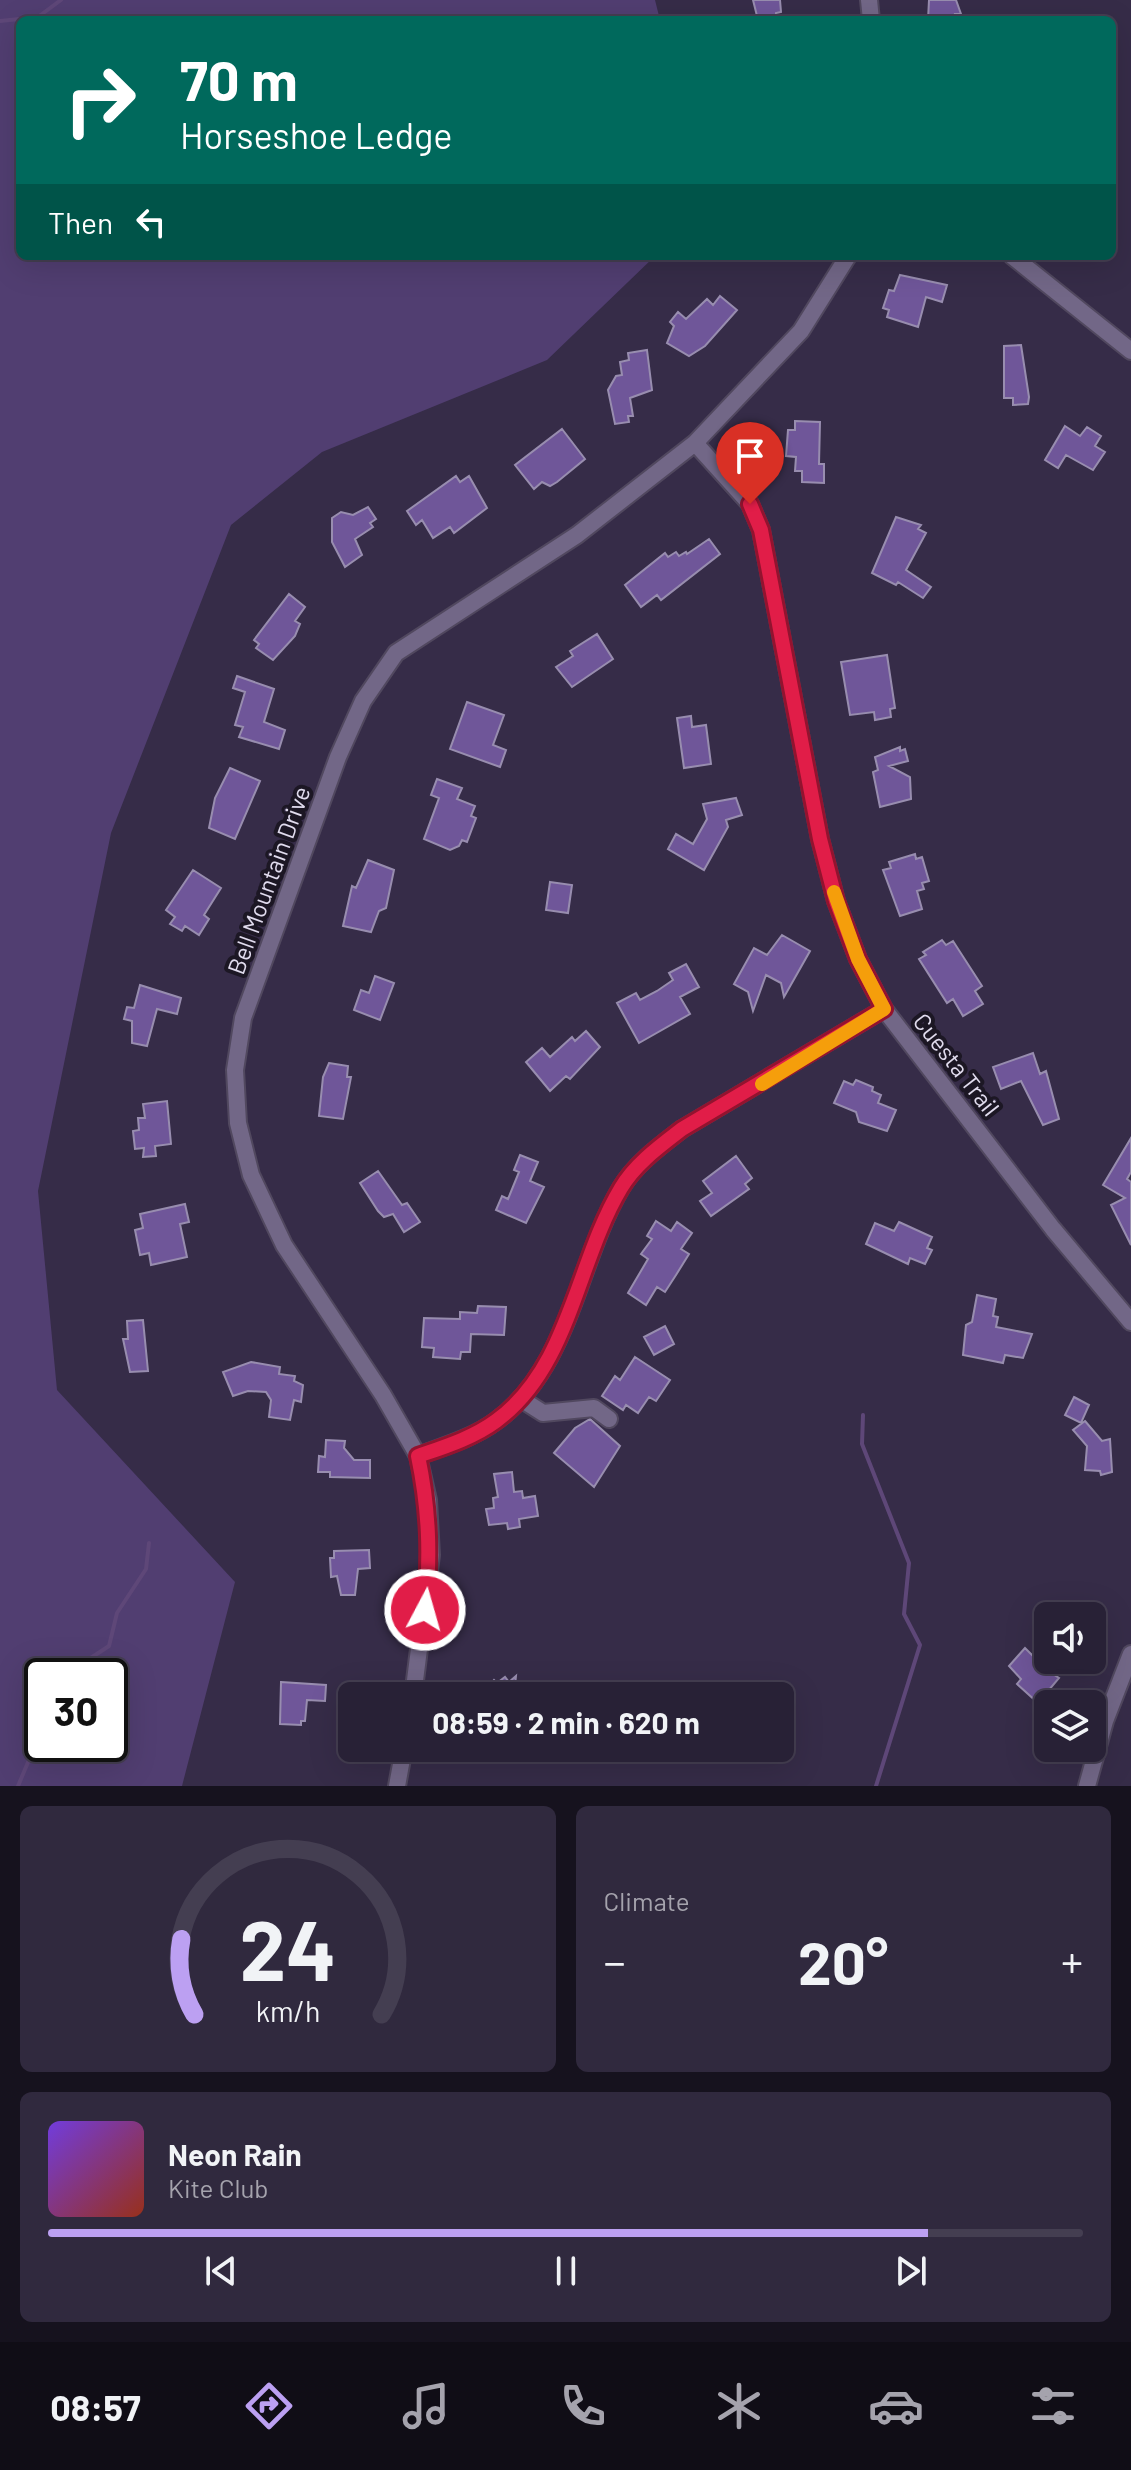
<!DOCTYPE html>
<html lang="en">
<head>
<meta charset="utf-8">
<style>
  body { margin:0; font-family:Barlow,sans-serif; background:#30293e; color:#f1f3f6; height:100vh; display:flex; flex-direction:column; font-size:30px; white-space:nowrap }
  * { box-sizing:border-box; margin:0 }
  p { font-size:26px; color:#a5a3ad }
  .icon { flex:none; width:44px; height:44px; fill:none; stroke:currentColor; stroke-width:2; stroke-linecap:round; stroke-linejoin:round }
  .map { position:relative; height:1786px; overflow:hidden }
  .details { display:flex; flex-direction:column; gap:20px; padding:20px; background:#16121e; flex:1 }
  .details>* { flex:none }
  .top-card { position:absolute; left:16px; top:16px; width:1100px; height:244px; border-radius:12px; box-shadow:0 8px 32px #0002,0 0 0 2px #443e51; background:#00695c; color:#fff; overflow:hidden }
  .buttons { position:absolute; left:1034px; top:1602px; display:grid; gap:16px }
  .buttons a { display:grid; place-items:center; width:72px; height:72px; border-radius:12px; background:#282136; box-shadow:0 8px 32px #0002,0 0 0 2px #443e51; font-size:40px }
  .speed { position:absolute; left:24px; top:1658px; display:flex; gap:16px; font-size:40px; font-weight:700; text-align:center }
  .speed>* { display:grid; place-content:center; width:104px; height:104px; border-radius:50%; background:#282136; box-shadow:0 8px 32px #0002,0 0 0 2px #443e51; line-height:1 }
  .speed .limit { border:4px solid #111; border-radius:12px; background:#fff; color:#111 }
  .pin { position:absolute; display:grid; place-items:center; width:68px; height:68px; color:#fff; margin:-82px -34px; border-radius:50% 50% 50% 0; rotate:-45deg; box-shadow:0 0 8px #0007 }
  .pin .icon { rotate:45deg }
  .me { position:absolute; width:88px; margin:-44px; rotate:6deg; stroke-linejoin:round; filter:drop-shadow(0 0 6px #0008) }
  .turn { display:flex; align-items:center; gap:28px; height:168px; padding:0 32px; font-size:36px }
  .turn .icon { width:104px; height:104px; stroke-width:2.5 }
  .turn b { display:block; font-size:56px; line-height:68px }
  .then { display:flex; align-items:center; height:76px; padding:0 32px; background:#0003; gap:16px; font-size:30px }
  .big { font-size:60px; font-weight:700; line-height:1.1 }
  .details .tile { flex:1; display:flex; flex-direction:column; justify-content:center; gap:12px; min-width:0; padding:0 28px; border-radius:12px; background:#30293e }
  .details .dial { align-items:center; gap:0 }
  .dial svg { height:208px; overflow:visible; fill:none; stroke:#443e51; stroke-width:7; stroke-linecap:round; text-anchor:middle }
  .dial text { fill:#f1f3f6; stroke:none }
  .song { display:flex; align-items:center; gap:24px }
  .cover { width:96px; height:96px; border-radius:12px; background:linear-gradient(135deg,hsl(260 70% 55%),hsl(10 70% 35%)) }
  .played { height:8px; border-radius:4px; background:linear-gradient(90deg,#bca0f2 85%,#443e51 85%) }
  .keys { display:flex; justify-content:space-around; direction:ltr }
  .heat { display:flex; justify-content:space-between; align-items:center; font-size:44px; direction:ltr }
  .details .tiles { flex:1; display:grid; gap:20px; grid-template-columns:1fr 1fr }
  .tile:last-child { grid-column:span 2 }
  .trip { position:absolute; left:338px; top:1682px; width:456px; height:80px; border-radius:12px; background:#282136; box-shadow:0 8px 32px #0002,0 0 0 2px #443e51; font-weight:700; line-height:80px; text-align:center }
  .dock { display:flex; height:128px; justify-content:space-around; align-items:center; background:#100d16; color:#a5a3ad }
  .dock .icon { width:56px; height:56px }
  .dock .current { color:#bca0f2 }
  .dock b { font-size:36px; color:#f1f3f6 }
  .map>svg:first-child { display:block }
  .green { fill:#513e71; fill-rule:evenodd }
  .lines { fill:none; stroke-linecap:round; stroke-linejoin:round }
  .stream { stroke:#5e4778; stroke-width:4 }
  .building { fill:#6f5699; stroke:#988daf; stroke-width:2 }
  .minor-casing { stroke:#51485f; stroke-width:20 }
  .minor { stroke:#726787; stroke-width:16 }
  .route-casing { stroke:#92132f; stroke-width:20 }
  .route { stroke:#e11d48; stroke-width:14 }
  .slow { stroke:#f59e0b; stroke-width:14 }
  .labels { text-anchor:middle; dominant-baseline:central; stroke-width:8; stroke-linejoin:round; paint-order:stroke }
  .street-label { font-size:24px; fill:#e1dcee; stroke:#1c1724 }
</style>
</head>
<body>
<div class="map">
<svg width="1131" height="1786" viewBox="0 0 1131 1786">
  <rect width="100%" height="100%" fill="#362c48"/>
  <path class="green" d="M 0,0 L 655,0 L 660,20 L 20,20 L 20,256 L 655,256 L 547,360 L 322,452 L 231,525 L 111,833 L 38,1191 L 57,1390 L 235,1582 L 182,1786 L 0,1786 ZM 42,1676 L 110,1676 L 110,1744 L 42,1744 Z"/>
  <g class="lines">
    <path class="stream" d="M 0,21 L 38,17 L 61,0
      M 863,1415 L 862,1444 L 909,1563 L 904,1614 L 920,1645 L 876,1786
      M 76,1676 L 83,1663 L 109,1646 L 117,1613 L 146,1569 L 149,1543
      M 18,1786 L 42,1729"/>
  </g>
  <path class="building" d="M 753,0 L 780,0 L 781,12 L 776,13 L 776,20 L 758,20 Z
    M 929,0 L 956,0 L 961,14 L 955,14 L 956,20 L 928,20 Z
    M 900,275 L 947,285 L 942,302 L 926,297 L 918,327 L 887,317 L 889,310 L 883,308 L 889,290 L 894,291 Z
    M 720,296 L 737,310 L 705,346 L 689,356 L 667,343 L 674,326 L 670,322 L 678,312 L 686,319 L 707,299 L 713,305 Z
    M 1021,345 L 1029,397 L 1028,404 L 1013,405 L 1013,398 L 1004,398 L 1004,346 Z
    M 647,350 L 652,390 L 630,398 L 633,416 L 628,416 L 629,422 L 615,424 L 608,390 L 616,376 L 622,375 L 620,362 L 629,360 L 628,353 Z
    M 795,421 L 820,422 L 819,464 L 824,464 L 824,483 L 802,482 L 802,471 L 795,471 L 796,457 L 786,456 L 788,430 L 795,430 Z
    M 1065,426 L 1080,436 L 1087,427 L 1101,436 L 1095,446 L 1105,452 L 1093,470 L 1066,455 L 1058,468 L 1045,460 Z
    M 562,429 L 585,459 L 557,482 L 550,486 L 542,482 L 534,489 L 515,465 Z
    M 456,476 L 460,482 L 469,476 L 487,508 L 454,533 L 450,527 L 433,538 L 422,520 L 416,525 L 407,511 Z
    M 368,507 L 376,519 L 370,523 L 373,527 L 355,539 L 362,555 L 345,567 L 332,542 L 332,518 L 341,512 L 353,515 Z
    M 896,517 L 921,525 L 918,529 L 926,533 L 906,570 L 931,587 L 923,598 L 898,582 L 896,585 L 872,573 Z
    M 709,539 L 720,554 L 661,600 L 657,595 L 641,607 L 625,585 L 665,553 L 668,557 L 676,552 L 679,556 L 686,552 L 687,554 Z
    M 289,594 L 305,607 L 295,621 L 300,624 L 295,636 L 273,660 L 256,648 L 259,644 L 254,640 Z
    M 597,634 L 613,659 L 572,687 L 556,667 L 573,656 L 570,651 Z
    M 887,655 L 895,708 L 890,709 L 891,717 L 875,720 L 874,712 L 850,715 L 841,662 Z
    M 237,676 L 274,689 L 264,722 L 285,730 L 279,749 L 239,737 L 243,727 L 235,725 L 245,692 L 233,688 Z
    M 467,702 L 504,715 L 493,745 L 506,750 L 500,767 L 450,749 Z
    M 691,716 L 692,727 L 706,725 L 711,764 L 684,768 L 677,718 Z
    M 900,747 L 900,751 L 905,749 L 908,761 L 889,766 L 910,777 L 911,799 L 880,807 L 873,772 L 878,770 L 875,757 Z
    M 230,768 L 260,781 L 235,839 L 209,828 L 215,798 Z
    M 437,779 L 462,788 L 457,799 L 475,806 L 471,816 L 476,818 L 467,842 L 462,840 L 459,846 L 450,850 L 424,839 L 439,798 L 431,795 Z
    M 736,798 L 742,815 L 726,820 L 728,827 L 704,870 L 668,849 L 676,834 L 693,844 L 707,819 L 703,804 Z
    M 915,854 L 916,859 L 922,857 L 929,881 L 922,883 L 924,889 L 917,891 L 922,909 L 900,916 L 883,870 L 891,868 L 889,862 Z
    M 368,860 L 394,870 L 386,908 L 379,911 L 371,932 L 343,926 L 352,886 L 356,888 Z
    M 193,870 L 221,888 L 204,915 L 209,919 L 199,935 L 185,926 L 182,931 L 170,924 L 175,917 L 166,910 Z
    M 550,882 L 572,885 L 568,913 L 546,910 Z
    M 782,935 L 810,951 L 784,997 L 781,983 L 766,975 L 753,1011 L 748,992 L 734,984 L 754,948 L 767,955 Z
    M 942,940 L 946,945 L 953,941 L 982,986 L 975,991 L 983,1004 L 963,1016 L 953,999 L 947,1003 L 919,959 L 926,955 L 923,952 Z
    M 686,964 L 699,987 L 680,997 L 690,1014 L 639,1043 L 617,1003 L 636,993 L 640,1000 L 657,991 L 673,980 L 669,973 Z
    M 375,976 L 394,983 L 380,1020 L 354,1010 L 361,990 L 369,993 Z
    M 140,985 L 181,998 L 177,1014 L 157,1009 L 147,1046 L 132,1043 L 132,1021 L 124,1019 L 127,1007 L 134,1008 Z
    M 586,1031 L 600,1047 L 570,1079 L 566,1076 L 550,1091 L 526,1062 L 542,1048 L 550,1057 L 572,1037 L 575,1041 Z
    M 1033,1053 L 1040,1074 L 1046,1071 L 1059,1119 L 1043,1125 L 1021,1081 L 1001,1089 L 993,1067 Z
    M 329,1063 L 348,1066 L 347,1077 L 351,1077 L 343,1119 L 319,1116 L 323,1077 Z
    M 856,1080 L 873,1087 L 872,1091 L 881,1095 L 878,1103 L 896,1110 L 887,1131 L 859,1122 L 856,1112 L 834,1103 L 844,1081 L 853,1085 Z
    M 167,1101 L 171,1144 L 155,1146 L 156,1156 L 143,1157 L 144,1148 L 135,1149 L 133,1131 L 139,1130 L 138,1118 L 145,1118 L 143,1104 Z
    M 1131,1138 L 1131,1172 L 1127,1179 L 1131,1182 L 1131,1245 L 1111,1205 L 1125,1198 L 1103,1185 Z
    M 520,1155 L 538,1162 L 530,1181 L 544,1187 L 526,1223 L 496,1210 L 502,1196 L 508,1199 L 519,1172 L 514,1170 Z
    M 736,1156 L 752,1178 L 745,1184 L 749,1189 L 711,1216 L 700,1201 L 712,1193 L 703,1181 Z
    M 378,1171 L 402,1205 L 407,1203 L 420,1222 L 404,1232 L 393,1214 L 384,1217 L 378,1211 L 360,1183 Z
    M 185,1204 L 189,1222 L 180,1224 L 187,1257 L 151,1265 L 149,1253 L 140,1255 L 135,1230 L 143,1228 L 140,1214 Z
    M 656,1221 L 671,1231 L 677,1222 L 692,1233 L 681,1249 L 689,1254 L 676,1275 L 665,1292 L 657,1287 L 646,1305 L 628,1293 L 648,1259 L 641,1254 L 652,1239 L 647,1236 Z
    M 899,1222 L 932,1237 L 927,1248 L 932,1250 L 925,1264 L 910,1258 L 908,1264 L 866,1244 L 875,1223 L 894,1231 Z
    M 977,1295 L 996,1299 L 993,1316 L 998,1317 L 996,1327 L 1032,1334 L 1023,1358 L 1005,1355 L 1003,1363 L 963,1355 L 966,1325 L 972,1322 Z
    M 478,1306 L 506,1307 L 504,1335 L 471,1334 L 470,1352 L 461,1352 L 460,1359 L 433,1357 L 434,1348 L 422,1347 L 424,1318 L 460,1319 L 460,1312 L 477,1313 Z
    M 143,1320 L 148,1371 L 130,1372 L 123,1339 L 128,1339 L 127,1321 Z
    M 665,1326 L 674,1344 L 654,1355 L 644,1337 Z
    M 635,1357 L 670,1380 L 656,1401 L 649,1397 L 638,1413 L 626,1405 L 623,1410 L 602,1396 L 615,1376 L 620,1380 Z
    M 251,1362 L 280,1367 L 279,1374 L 295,1376 L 294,1381 L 303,1385 L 301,1402 L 294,1400 L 290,1420 L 269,1417 L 271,1400 L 266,1392 L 248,1391 L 233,1396 L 223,1372 Z
    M 1074,1397 L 1089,1405 L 1081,1423 L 1065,1415 Z
    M 590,1419 L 620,1446 L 594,1487 L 554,1453 L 575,1428 Z
    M 1085,1421 L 1102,1441 L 1110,1439 L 1112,1472 L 1101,1475 L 1100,1471 L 1085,1470 L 1087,1446 L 1073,1430 Z
    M 326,1440 L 345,1441 L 344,1448 L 354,1460 L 370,1460 L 370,1478 L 330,1477 L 330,1472 L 318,1472 L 319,1456 L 325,1457 Z
    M 512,1472 L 514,1492 L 522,1491 L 523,1498 L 535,1496 L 538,1516 L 519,1519 L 520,1527 L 508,1529 L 507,1523 L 489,1525 L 486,1509 L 494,1508 L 493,1498 L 498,1497 L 494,1474 Z
    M 369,1550 L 370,1568 L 358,1569 L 355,1595 L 341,1595 L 337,1576 L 331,1577 L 330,1558 L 334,1558 L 334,1551 Z
    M 1025,1648 L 1033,1656 L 1038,1651 L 1058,1669 L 1053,1674 L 1059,1678 L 1038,1703 L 1017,1684 L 1021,1679 L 1009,1666 Z
    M 516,1676 L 514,1696 L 481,1696 L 494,1680 L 497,1683 L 505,1677 L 509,1682 Z
    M 281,1682 L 326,1685 L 325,1701 L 307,1700 L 305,1721 L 301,1721 L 301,1725 L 280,1724 Z"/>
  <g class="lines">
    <g class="minor-casing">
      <path id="minor" d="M 869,0 L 871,20
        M 1012,256 L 1131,351
        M 695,443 L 750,504 L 761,530 L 820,839 L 836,901 L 858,959 L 884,1009 L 1053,1229 L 1131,1322
        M 521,1399 L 543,1413 L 594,1408 L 609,1419
        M 418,1456 C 444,1446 473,1438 496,1421 C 570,1367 577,1263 621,1188 C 635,1164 660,1146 682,1129 L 884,1009
        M 413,1696 L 431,1555 L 428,1500 L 418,1456 L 383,1395 L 284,1245 L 251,1175 L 238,1123 L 235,1070 L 243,1018 L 338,757 L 363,701 L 396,653 L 577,535 L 695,443 L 801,331 L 848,256
        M 397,1786 L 404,1748
        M 1087,1786 L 1105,1721 L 1131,1654"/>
    </g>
    <use href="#minor" class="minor"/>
  </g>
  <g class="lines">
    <g class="route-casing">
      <path id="route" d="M 425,1610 C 431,1556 429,1509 418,1456 C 444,1447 473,1438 496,1421 C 570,1367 576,1263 621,1188 C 635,1164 660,1146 682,1129 L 884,1009 L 858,959 L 836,901 L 820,839 L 761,530 L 750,504"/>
    </g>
    <use href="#route" class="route"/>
    <path class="slow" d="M 762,1084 L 884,1009 L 858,959 L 834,892"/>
  </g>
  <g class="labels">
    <g class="street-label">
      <text transform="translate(268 880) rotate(-70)">Bell Mountain Drive</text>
      <text transform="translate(957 1064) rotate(52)">Cuesta Trail</text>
    </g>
  </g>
</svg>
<div class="buttons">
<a><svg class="icon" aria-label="sound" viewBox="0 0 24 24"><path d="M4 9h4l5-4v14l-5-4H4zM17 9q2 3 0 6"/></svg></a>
<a><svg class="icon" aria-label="layers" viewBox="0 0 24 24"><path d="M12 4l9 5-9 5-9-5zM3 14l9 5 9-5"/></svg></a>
</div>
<div class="speed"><div class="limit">30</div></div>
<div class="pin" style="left:750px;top:504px;background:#d93025"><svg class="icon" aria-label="arrive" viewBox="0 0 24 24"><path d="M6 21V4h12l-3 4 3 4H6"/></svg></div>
<svg class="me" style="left:425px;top:1610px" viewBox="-20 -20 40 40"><circle r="17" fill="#e11d48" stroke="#fff" stroke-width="3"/><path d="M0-11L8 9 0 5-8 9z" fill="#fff"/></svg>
<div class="trip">08:59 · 2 min · 620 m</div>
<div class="top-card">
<div class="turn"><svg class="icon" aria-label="right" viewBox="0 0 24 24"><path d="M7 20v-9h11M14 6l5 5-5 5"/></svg><div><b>70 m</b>Horseshoe Ledge</div></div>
<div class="then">Then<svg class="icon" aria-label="left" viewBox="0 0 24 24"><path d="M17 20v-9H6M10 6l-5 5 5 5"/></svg></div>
</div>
</div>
<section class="details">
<div class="tiles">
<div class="tile dial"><svg viewBox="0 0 100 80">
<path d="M14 69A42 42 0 1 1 86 69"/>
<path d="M14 69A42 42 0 0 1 9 40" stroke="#bca0f2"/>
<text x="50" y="56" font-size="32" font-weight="700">24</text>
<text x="50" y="72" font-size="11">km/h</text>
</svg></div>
<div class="tile"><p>Climate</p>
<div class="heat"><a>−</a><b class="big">20°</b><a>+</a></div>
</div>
<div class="tile">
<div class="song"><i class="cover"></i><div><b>Neon Rain</b><p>Kite Club</p></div></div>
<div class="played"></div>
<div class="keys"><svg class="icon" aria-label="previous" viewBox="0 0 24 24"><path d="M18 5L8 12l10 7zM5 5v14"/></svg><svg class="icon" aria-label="pause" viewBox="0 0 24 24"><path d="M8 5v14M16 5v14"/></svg><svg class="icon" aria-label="next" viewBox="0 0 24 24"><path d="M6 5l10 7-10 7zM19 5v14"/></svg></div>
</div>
</div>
</section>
<nav class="dock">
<b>08:57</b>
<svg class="icon current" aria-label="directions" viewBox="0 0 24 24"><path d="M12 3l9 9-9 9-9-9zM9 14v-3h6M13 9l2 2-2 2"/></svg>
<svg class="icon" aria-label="music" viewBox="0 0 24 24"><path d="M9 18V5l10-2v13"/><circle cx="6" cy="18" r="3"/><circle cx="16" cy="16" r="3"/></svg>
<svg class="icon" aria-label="phone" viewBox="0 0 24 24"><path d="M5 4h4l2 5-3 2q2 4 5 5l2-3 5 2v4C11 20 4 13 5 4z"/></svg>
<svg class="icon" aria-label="climate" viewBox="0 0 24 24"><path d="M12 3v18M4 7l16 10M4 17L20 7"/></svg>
<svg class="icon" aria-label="car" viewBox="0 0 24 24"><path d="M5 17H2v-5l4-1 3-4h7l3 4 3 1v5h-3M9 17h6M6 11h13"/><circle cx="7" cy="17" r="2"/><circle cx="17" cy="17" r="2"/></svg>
<svg class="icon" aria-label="filters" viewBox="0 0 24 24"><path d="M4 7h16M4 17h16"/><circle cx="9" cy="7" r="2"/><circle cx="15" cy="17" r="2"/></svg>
</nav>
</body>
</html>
